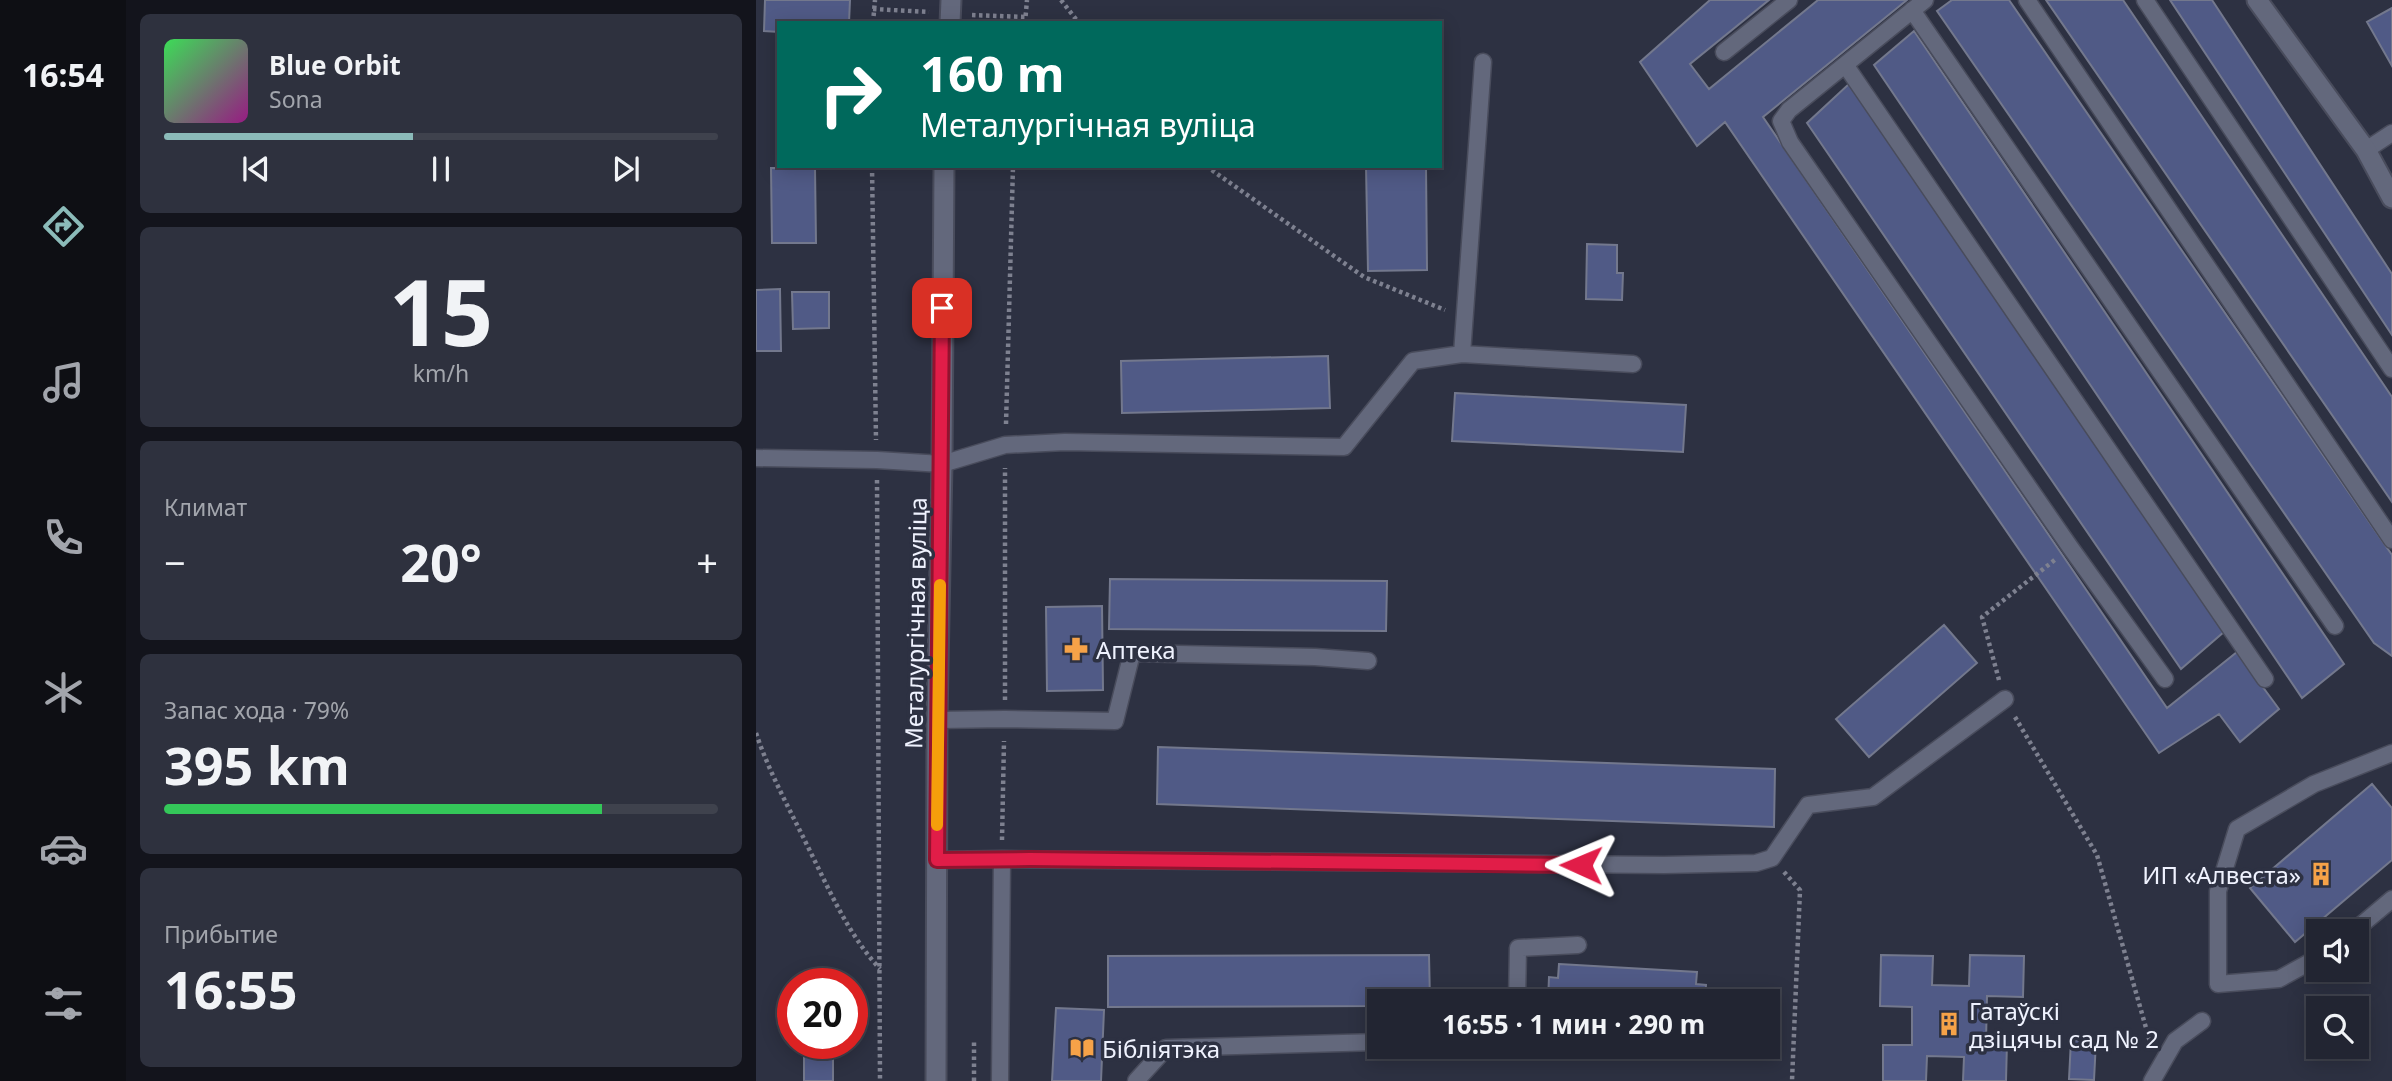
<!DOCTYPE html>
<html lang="ru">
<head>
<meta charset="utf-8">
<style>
  body { margin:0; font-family:"Noto Sans",sans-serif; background:#2e313e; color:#f1f3f6; height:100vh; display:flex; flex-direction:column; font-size:26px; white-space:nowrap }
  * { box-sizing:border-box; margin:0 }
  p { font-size:23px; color:#a2a5ac }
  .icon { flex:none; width:38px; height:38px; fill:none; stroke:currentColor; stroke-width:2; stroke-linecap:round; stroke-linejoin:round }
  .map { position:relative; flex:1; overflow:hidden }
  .details { display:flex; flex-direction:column; gap:14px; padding:14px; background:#13141c; width:630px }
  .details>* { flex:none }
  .hud { position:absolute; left:21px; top:21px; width:665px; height:147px; border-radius:0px; box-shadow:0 4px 18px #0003,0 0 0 2px #3f424d; background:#00695c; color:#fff; overflow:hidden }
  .buttons { position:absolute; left:1550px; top:919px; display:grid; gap:14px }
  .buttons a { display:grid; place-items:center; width:63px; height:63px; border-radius:0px; background:#222532; box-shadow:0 4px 18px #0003,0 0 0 2px #3f424d; font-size:35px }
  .speed { position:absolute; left:21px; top:968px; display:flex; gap:14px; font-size:35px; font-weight:700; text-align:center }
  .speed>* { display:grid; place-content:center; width:91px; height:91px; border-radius:50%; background:#222532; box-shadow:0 4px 18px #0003,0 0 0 2px #3f424d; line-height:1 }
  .speed .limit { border:10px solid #d22; background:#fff; color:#111 }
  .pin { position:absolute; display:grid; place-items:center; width:60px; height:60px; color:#fff; margin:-30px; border-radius:14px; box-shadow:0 4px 10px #0006 }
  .me { position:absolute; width:77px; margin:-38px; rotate:271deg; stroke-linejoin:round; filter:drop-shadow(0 0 5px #0008) }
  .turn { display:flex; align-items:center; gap:24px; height:147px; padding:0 28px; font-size:32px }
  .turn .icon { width:91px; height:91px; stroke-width:2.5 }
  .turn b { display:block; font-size:49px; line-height:60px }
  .big { font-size:52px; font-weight:700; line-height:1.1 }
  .details .tile { flex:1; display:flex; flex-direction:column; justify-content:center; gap:10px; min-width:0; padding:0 24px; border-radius:10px; background:#2e313e }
  .details .dial { align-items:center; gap:0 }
  .dial b { font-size:91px; line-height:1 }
  .song { display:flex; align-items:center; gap:21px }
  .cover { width:84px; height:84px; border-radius:10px; background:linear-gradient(135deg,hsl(130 70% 55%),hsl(310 70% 35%)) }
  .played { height:7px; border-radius:4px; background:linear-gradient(90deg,#8bbbb9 45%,#3f424d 45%) }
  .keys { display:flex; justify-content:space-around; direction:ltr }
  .heat { display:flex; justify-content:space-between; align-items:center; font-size:38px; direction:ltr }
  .charge { height:10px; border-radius:5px; background:linear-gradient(90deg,#34c759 79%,#3f424d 0) }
  .trip { position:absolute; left:611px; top:989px; width:413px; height:70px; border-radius:0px; background:#222532; box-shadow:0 4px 18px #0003,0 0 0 2px #3f424d; font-weight:700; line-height:70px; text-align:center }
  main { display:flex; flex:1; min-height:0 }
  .dock { display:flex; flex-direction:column; width:126px; justify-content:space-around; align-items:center; background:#0e0f14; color:#a2a5ac }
  .dock .icon { width:49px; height:49px }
  .dock .on { color:#8bbbb9 }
  .dock b { font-size:32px; color:#f1f3f6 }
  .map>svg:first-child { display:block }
  .building { fill:#505a86; stroke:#73788d; stroke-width:2 }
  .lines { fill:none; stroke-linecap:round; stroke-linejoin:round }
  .service-casing { stroke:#494c5c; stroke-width:19 }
  .minor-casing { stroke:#494c5c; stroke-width:23 }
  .tertiary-casing { stroke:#494c5c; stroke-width:23 }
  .path { stroke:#7e8190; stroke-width:4.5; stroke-dasharray:3.5 3.5; stroke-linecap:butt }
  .service { stroke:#63687c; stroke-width:16 }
  .minor { stroke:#63687c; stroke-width:19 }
  .tertiary { stroke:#63687c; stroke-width:19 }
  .route-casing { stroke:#92132f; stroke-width:18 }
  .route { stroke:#e11d48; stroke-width:12 }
  .slow { stroke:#f59e0b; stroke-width:12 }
  .labels { text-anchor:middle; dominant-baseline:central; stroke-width:7; stroke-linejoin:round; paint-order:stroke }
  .street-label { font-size:24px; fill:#eff2fe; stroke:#2d3142 }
  .poi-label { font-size:24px; fill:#eff2fe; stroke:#2d3142; text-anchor:start }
</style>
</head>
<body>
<main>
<nav class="dock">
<b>16:54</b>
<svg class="icon on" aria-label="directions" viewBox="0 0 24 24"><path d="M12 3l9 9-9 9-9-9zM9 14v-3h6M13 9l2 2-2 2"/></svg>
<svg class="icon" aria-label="music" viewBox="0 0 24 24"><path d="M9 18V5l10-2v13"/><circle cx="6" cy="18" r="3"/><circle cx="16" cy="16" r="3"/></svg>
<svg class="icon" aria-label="phone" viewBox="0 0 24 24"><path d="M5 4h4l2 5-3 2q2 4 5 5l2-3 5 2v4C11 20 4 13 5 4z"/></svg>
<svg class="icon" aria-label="climate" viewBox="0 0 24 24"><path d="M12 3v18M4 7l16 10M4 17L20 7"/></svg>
<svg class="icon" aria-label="car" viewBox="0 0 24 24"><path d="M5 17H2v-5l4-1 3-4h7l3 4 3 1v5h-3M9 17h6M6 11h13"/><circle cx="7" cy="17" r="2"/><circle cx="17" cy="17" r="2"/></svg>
<svg class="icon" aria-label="filters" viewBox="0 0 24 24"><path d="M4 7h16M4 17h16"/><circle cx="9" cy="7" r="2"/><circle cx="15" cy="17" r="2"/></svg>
</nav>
<section class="details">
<div class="tile">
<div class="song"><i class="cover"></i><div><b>Blue Orbit</b><p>Sona</p></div></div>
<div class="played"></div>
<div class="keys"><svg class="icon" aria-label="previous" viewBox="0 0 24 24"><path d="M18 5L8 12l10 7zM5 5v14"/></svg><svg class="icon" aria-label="pause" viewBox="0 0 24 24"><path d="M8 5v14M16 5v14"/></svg><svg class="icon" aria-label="next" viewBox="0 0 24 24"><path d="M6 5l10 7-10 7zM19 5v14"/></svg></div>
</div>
<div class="tile dial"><b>15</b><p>km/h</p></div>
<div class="tile"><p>Климат</p>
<div class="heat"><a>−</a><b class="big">20°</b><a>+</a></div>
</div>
<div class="tile"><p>Запас хода · 79%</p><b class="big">395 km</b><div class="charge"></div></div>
<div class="tile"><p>Прибытие</p><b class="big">16:55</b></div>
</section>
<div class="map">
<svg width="1636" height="1081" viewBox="0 0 1636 1081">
  <rect width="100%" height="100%" fill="#2d3142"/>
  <path class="building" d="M 9,0 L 94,0 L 93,23 L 23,23 L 23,32 L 8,31 Z
    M 954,0 L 1013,0 L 934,64 L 953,89 L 1062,0 L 1151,0 L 1007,117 L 1411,708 L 1481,652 L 1523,709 L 1484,742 L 1463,714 L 1403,753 L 969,122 L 941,146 L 884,62 Z
    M 1196,0 L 1253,0 L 1636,555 L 1636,656 L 1618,643 L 1181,11 Z
    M 1290,0 L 1367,0 L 1636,397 L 1636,502 Z
    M 1414,0 L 1456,0 L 1636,274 L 1636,335 Z
    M 1636,8 L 1636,66 L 1611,22 Z
    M 1158,31 L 1588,664 L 1546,698 L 1118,65 Z
    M 1094,83 L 1469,631 L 1425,669 L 1051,123 Z
    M 610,166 L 670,166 L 671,270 L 612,271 Z
    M 15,168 L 59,168 L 60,243 L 16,243 Z
    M 831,244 L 861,245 L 861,273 L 867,273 L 866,300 L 830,299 Z
    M 24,289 L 25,351 L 0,351 L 0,290 Z
    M 36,292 L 73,292 L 73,328 L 37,329 Z
    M 572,356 L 574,408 L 366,413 L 365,361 Z
    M 699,393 L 930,405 L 927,452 L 696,441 Z
    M 354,579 L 631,581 L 630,631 L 353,629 Z
    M 346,606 L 347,690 L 291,691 L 290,607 Z
    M 1188,625 L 1221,663 L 1113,757 L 1080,719 Z
    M 402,747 L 1019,769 L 1018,827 L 401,804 Z
    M 1616,784 L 1636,808 L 1636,860 L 1539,942 L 1494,888 Z
    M 673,955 L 674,1001 L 623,1001 L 623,1006 L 352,1007 L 352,956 Z
    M 1125,955 L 1177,956 L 1176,985 L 1213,986 L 1214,955 L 1268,956 L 1267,997 L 1231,996 L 1230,1042 L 1251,1042 L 1250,1081 L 1207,1081 L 1208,1057 L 1171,1056 L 1170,1081 L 1127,1081 L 1127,1045 L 1156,1045 L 1156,1007 L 1124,1006 Z
    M 803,964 L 941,972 L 940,984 L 950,985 L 949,1001 L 792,1001 L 793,977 L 802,978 Z
    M 300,1008 L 348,1010 L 345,1081 L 296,1081 Z
    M 1315,1040 L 1340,1041 L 1338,1080 L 1313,1079 Z
    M 48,1043 L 77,1043 L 77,1081 L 48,1081 Z"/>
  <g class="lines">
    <g class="service-casing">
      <path id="service" d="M 1169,0 L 1033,110 L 1025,121 L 1034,142 L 1314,547 L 1409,679
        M 1271,0 L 1636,540
        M 1389,0 L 1636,369
        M 1156,10 L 1579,626
        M 968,52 L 1033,0
        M 1090,66 L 1509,679
        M 1610,150 L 1636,133
        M 706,354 L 727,62
        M 0,458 L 121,460 L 186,464 L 249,445 L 309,442 L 588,447 L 657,361 L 706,354 L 877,364
        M 181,720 L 249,719 L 359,721 L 376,653 L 559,657 L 612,661
        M 181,860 L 246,859 L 908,865 L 1000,863 L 1016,858 L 1052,805 L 1117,797 L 1249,699
        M 1598,931 L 1636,899
        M 1563,957 L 1523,979 L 1462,984 L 1462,891 L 1481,829 L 1558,784 L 1636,753
        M 761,1001 L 762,948 L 822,945
        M 244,1081 L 246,859
        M 380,1081 L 410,1048 L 623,1042
        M 1396,1081 L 1419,1041 L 1446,1021"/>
    </g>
    <g class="minor-casing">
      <path id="minor" d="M 1501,0 L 1610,150 L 1636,198"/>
    </g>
    <g class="tertiary-casing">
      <path id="tertiary" d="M 194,23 L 195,0
        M 180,1081 L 181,720 L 186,464 L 188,166"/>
    </g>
    <path class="path" d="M 305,0 L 323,23
      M 117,9 L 173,12
      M 216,15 L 270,17
      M 117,23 L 119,0
      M 269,23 L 271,0
      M 116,166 L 120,440
      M 450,166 L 608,277 L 689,310
      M 250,424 L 257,166
      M 121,480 L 124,1081
      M 1243,680 L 1226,617 L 1300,559
      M 249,700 L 249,468
      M 1259,717 L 1341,855 L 1394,1042
      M 0,733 C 13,772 33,808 51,845 C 73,889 91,933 124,969
      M 246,840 L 248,741
      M 1028,872 L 1044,890 L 1036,1081
      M 218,1081 L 218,1041"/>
    <use href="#service" class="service"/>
    <use href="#minor" class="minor"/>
    <use href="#tertiary" class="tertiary"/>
  </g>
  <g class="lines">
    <g class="route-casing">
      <path id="route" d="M 186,308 L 181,860 L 274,859 L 825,865"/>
    </g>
    <use href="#route" class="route"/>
    <path class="slow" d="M 181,825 L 184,585"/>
  </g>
  <defs>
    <g id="pharmacy-bare" transform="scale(1.89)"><path d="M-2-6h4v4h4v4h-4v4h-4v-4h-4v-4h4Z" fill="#f6a248" stroke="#2d3142" stroke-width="2.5" paint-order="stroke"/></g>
    <g id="building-bare" transform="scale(1.89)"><path d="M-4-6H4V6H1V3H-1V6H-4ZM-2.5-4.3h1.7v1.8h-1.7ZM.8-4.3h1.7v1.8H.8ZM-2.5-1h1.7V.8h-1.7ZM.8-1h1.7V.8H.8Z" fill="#f6a248" stroke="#2d3142" stroke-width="2.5" paint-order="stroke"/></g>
    <g id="library-bare" transform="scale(1.89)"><path d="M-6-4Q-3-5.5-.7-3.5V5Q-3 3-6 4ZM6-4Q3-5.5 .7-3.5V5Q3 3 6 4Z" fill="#f6a248" stroke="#2d3142" stroke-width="2.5" paint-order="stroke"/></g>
  </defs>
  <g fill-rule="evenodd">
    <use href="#pharmacy-bare" x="320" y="649"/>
    <use href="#building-bare" x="1565" y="874"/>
    <use href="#building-bare" x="1193" y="1024"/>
    <use href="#library-bare" x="326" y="1048"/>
  </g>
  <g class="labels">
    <g class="street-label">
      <text transform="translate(159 623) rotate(-89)">Металургічная вуліца</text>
    </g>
    <g class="poi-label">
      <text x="340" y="649">Аптека</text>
      <text x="1545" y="874" text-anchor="end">ИП «Алвеста»</text>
      <text x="1213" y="1010">Гатаўскі<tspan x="1213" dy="28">дзіцячы сад № 2</tspan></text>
      <text x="346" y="1048">Бібліятэка</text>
    </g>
  </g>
</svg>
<div class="buttons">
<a><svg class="icon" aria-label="sound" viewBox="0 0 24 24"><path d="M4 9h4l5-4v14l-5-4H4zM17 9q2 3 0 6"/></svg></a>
<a><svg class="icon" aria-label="search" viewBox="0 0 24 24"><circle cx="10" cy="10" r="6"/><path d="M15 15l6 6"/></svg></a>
</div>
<div class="speed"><div class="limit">20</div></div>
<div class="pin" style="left:186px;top:308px;background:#d93025"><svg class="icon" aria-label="arrive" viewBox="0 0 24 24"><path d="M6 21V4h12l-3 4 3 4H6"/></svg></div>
<svg class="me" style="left:825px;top:865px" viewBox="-20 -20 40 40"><path d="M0-17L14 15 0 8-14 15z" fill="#e11d48" stroke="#fff" stroke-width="4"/></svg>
<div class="trip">16:55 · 1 мин · 290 m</div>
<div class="hud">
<div class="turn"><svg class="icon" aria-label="right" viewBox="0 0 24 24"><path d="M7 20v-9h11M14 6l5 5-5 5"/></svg><div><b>160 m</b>Металургічная вуліца</div></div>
</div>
</div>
</main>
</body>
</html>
